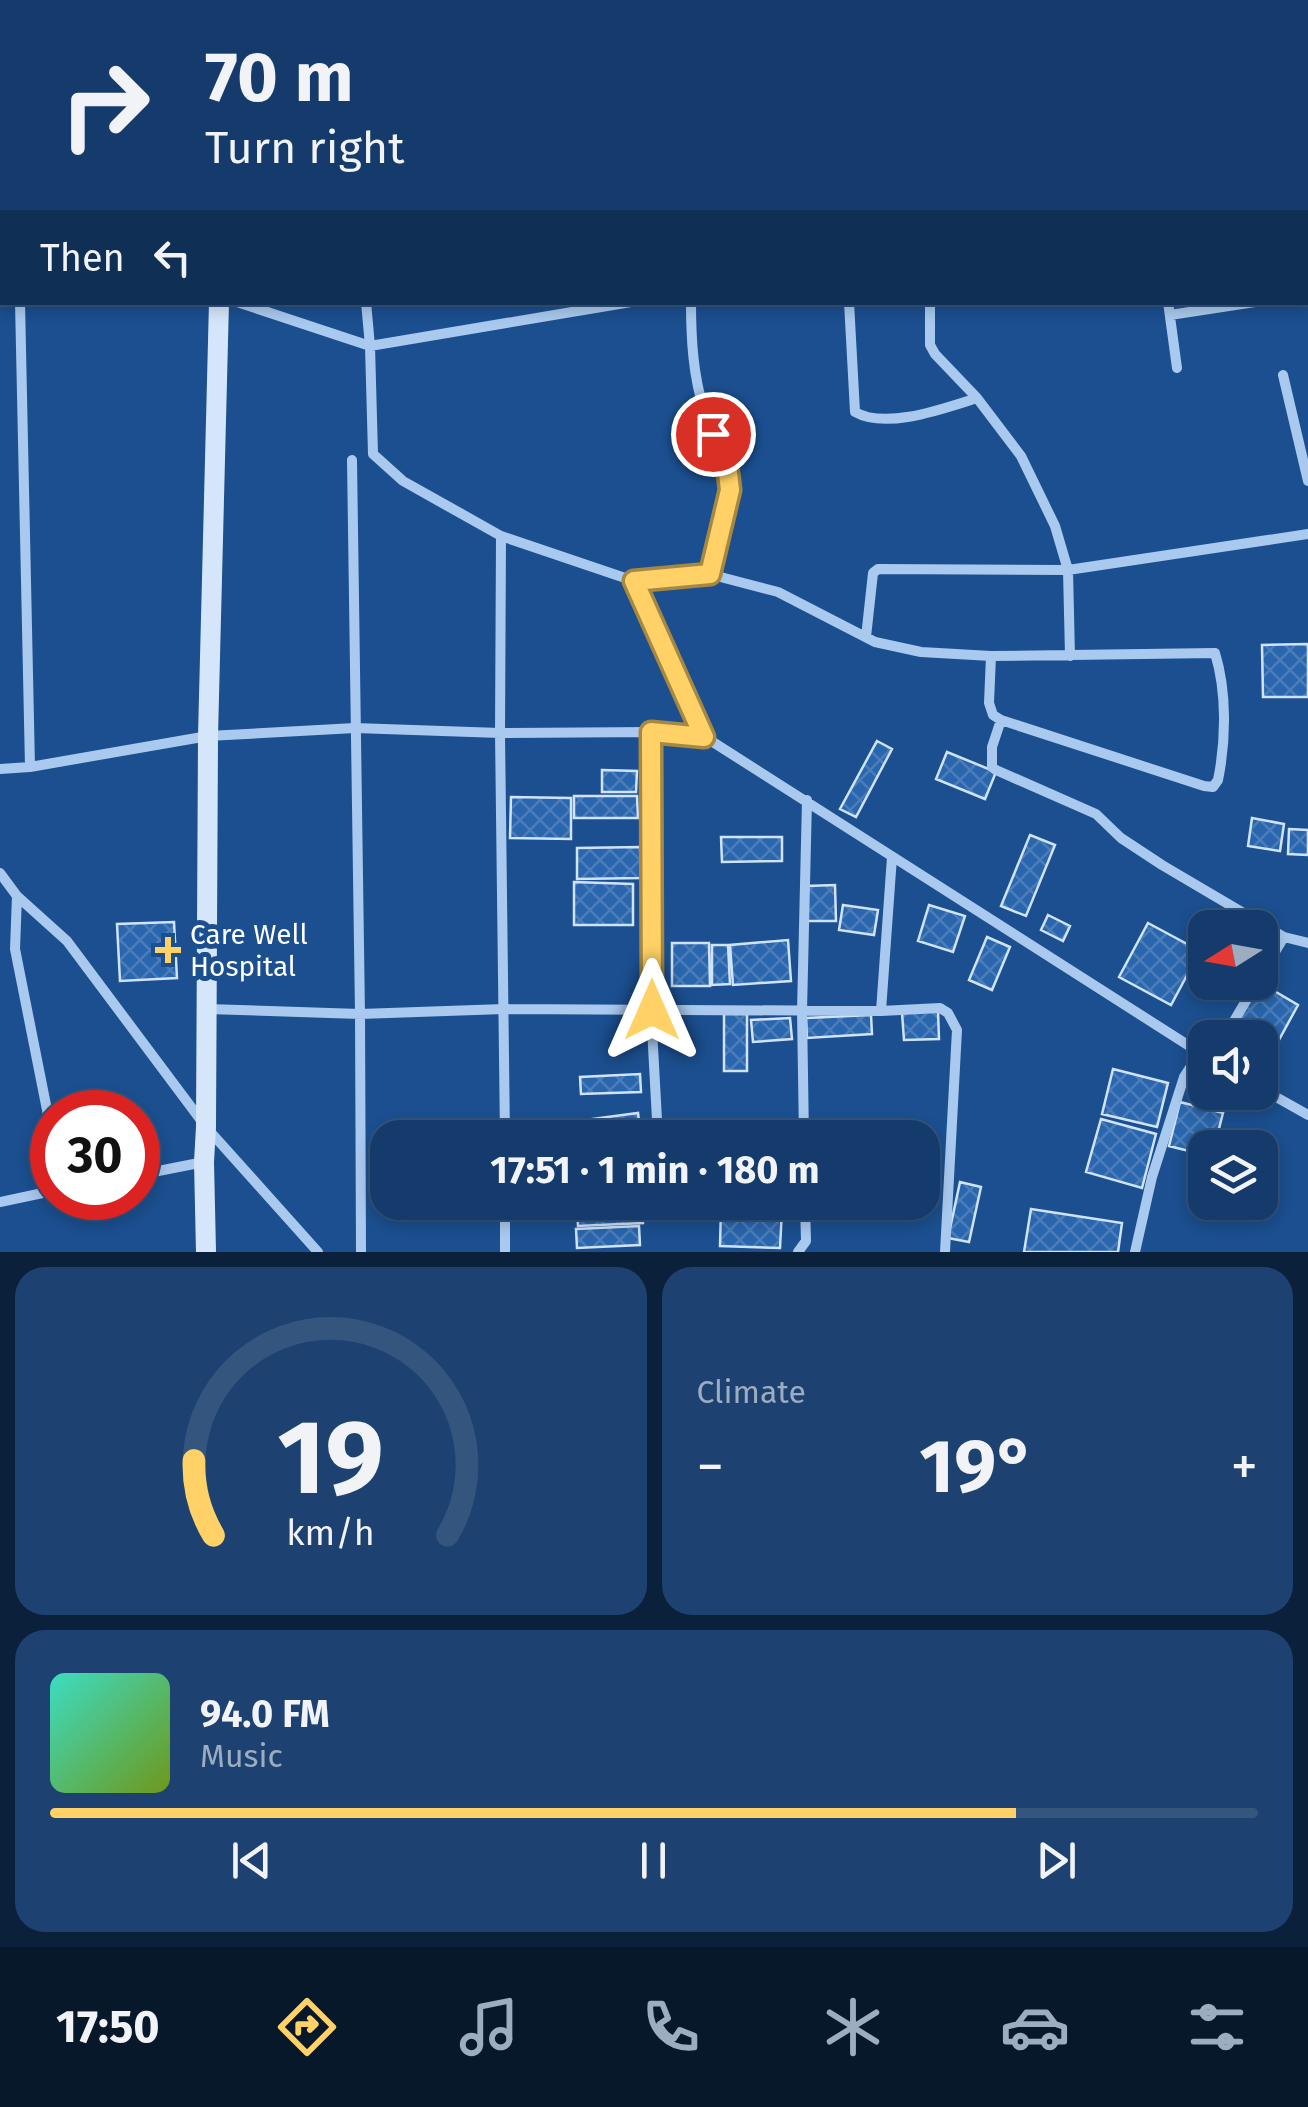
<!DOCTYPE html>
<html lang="en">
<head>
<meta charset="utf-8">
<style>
  body { margin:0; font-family:"Fira Sans",sans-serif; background:#1d4271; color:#f1f3f6; height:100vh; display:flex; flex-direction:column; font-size:38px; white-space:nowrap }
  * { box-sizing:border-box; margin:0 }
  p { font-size:32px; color:#9dadc1 }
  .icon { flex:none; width:55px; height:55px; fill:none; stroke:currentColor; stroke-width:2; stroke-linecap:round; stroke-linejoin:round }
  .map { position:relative; height:1252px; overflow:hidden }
  .side { display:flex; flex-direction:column; gap:15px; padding:15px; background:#0b203b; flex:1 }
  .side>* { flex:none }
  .guide { position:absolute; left:0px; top:0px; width:1310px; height:305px; box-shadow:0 5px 15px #0003,0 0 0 2px #33557e; background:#143b6b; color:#f1f3f6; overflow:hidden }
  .needle { width:65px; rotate:259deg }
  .tools { position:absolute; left:1188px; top:910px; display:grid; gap:20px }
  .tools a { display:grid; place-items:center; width:90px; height:90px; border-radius:20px; background:#143b6b; box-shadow:0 5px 15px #0003,0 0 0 2px #33557e; font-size:50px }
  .speed { position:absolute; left:30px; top:1090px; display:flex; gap:20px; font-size:50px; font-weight:700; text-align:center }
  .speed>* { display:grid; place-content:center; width:130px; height:130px; border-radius:50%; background:#143b6b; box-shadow:0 5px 15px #0003,0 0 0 2px #33557e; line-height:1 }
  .speed .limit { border:15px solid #d22; background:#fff; color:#111 }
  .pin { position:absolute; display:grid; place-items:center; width:85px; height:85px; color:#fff; margin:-42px; border:5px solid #fff; border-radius:50%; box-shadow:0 2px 10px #0007 }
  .me { position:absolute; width:110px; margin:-55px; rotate:0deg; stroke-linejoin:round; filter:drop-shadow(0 0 8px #0008) }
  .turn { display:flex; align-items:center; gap:35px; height:210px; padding:0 40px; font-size:45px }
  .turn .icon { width:130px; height:130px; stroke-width:2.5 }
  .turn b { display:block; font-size:70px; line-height:85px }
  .then { display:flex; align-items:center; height:95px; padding:0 40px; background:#0003; gap:20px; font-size:38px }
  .big { font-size:75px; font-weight:700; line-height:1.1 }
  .side .card { flex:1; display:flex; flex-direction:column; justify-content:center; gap:15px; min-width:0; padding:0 35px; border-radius:30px; background:#1d4271 }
  .side .dial { align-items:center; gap:0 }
  .dial svg { height:260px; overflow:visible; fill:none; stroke:#33557e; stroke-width:7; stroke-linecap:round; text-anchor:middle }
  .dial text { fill:#f1f3f6; stroke:none }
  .song { display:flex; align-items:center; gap:30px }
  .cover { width:120px; height:120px; border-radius:15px; background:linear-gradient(135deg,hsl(170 70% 55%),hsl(80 70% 35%)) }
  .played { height:10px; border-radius:5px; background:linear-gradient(90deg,#ffd166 80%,#33557e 80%) }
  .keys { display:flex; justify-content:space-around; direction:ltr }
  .heat { display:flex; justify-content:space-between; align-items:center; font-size:55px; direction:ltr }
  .side .tiles { flex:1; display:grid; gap:15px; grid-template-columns:1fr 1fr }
  .card:last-child { grid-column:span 2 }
  .trip { position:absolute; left:370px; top:1120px; width:570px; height:100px; border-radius:30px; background:#143b6b; box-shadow:0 5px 15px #0003,0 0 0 2px #33557e; font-weight:700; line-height:100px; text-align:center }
  .tabs { display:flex; height:160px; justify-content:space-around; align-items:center; background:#08182b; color:#9dadc1 }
  .tabs .icon { width:70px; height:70px }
  .tabs .current { color:#ffd166 }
  .tabs b { font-size:45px; color:#f1f3f6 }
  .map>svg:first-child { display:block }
  .building { fill:url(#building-cross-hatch); stroke:#cfe3fa; stroke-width:2.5 }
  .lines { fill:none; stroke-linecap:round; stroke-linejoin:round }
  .street { stroke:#a9c9ee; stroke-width:10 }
  .secondary { stroke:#d6e6fa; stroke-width:20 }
  .route-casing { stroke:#a68842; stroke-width:25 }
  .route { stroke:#ffd166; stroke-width:18 }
  .poi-dot { fill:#ffd166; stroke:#1b4f8f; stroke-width:4 }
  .labels { text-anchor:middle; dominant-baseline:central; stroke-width:10; stroke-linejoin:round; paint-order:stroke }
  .poi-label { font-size:28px; fill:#fff; stroke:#1b4f8f; text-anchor:start }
</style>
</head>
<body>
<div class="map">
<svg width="1308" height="1252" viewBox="0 0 1308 1252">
  <defs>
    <pattern id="building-cross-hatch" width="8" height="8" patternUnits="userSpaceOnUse" patternTransform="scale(2.5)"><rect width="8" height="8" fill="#2a66ad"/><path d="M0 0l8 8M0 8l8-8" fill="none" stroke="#4a7db9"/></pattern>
  </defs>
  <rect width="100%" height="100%" fill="#1b4f8f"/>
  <path class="building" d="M 1308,644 L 1308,697 L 1263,697 L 1262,645 Z
    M 877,741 L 892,749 L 856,817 L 840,809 Z
    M 947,752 L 996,772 L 985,799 L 936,779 Z
    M 602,770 L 637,771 L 636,792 L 602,792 Z
    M 574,796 L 637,796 L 638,818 L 574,818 Z
    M 511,797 L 571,798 L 571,839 L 510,838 Z
    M 1252,818 L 1284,824 L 1280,851 L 1248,846 Z
    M 1289,829 L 1308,830 L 1308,855 L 1288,854 Z
    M 1030,835 L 1055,845 L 1026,916 L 1001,906 Z
    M 721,837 L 782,837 L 782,861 L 722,862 Z
    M 640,847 L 641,878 L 577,879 L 577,848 Z
    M 574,882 L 633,884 L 633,925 L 574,925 Z
    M 835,885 L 836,921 L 807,921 L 806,886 Z
    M 843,905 L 878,910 L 874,935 L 839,930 Z
    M 929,905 L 965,916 L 953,952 L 918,941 Z
    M 1048,915 L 1070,926 L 1063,941 L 1041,930 Z
    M 174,922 L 177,978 L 120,981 L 117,924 Z
    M 1148,923 L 1200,951 L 1171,1005 L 1119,977 Z
    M 987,937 L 1010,947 L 992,990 L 969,980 Z
    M 788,940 L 791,981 L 733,985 L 730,945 Z
    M 672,943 L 709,943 L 710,986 L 672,986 Z
    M 712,945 L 728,945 L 730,984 L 712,985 Z
    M 1259,982 L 1298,1005 L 1267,1062 L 1260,1058 L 1260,1038 L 1229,1038 Z
    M 938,1011 L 939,1039 L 904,1040 L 902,1013 Z
    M 724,1014 L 747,1014 L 747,1071 L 724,1071 Z
    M 871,1015 L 872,1034 L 807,1038 L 806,1018 Z
    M 790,1018 L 792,1039 L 753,1042 L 751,1020 Z
    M 1113,1069 L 1168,1083 L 1157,1127 L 1102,1114 Z
    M 640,1074 L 641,1092 L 581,1094 L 580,1077 Z
    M 1180,1102 L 1223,1113 L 1214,1148 L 1205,1148 L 1205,1155 L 1169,1146 Z
    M 638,1113 L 640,1129 L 579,1137 L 577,1121 Z
    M 1101,1119 L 1156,1134 L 1142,1188 L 1086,1172 Z
    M 960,1182 L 981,1187 L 969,1242 L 948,1238 Z
    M 666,1202 L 722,1202 L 722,1205 L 667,1209 Z
    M 642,1204 L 643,1223 L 578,1226 L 577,1207 Z
    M 721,1207 L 782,1209 L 780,1248 L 720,1246 Z
    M 1031,1209 L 1122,1223 L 1118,1252 L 1024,1252 Z
    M 639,1226 L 640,1245 L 577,1248 L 576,1229 Z"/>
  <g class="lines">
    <path class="street" d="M 337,0 L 337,2
      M 970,0 L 970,2
      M 1108,0 L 1108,2
      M 1260,2 L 1265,0
      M 0,47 L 2,47
      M 20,302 L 30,767
      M 237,302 L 370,346 L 631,302
      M 366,302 L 370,346 L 373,454 L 403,481 L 501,536 L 634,581 L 705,737
      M 691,302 C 691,339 693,375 704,410 C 711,434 728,458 729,483 C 731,506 715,549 709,574
      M 849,302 L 855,412 C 886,430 945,408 977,398
      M 930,302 L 930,345 L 935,354 L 977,398 L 1021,456 L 1055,526 L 1068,570 L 1070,656
      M 1168,302 L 1177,368
      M 1170,315 L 1255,302
      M 1283,375 L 1308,481
      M 352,460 L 360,1014 L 361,1252
      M 501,536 L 500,733 L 505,1138
      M 634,581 L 709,574 L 778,592 L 875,642 L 921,652 L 991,656 L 1215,653 C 1227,692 1226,741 1218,780 L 1213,787 L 1204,786 L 1001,720 L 993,715 L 989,703 L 991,656
      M 866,637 L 873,573 L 878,569 L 1068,570 L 1308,534
      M 1001,720 L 992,747 L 992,767 L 996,770 L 1096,814 L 1121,838 L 1162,865 L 1284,937 L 1308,943
      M 651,732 L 651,1010 L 658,1138
      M 0,769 L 30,767 L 208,736 L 355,728 L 500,733 L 651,732 L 705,737 L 1205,1056
      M 0,873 L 17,896 L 67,941 L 206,1127 L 318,1252
      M 17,896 L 15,949 L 52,1135
      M 1260,977 L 1284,937
      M 207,1009 L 360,1014 L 504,1009 L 881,1011 L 940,1008 L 948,1013 L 957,1030 L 945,1252
      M 881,1011 L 892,857
      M 1224,1038 L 1257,982
      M 1260,1088 L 1308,1115
      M 804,1138 L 802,1011 L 807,800
      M 138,1175 L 204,1162
      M 0,1202 L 52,1191
      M 505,1202 L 505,1252
      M 661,1202 L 662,1210
      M 798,1252 L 806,1241 L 805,1202
      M 1135,1252 L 1152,1177 L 1184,1077 L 1195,1060 L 1205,1059"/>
    <path class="secondary" d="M 234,2 L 234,0
      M 206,1252 L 204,1162 L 206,1127 L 208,736 L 219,302"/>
  </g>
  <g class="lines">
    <g class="route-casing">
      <path id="route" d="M 652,1010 L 651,732 L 704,737 L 634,581 L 710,574 L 730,490 L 728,473 L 713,434"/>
    </g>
    <use href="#route" class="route"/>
  </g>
  <path class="poi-dot" d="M163 935h10v10h10v10h-10v10h-10v-10h-10v-10h10z"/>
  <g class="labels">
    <g class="poi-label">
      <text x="190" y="934">Care Well<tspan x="190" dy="32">Hospital</tspan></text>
    </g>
  </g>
</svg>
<div class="tools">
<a><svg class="needle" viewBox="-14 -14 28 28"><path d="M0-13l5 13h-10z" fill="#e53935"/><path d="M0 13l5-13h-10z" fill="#9dadc1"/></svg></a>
<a><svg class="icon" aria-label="sound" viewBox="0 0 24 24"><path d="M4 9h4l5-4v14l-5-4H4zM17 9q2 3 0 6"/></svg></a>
<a><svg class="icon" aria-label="layers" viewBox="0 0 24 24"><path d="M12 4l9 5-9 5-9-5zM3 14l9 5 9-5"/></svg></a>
</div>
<div class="speed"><div class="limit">30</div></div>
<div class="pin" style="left:713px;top:434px;background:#d93025"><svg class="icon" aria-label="arrive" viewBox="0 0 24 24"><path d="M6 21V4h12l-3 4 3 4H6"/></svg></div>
<svg class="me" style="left:652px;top:1010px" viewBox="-20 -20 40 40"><path d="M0-17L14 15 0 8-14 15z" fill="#ffd166" stroke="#fff" stroke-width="4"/></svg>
<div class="trip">17:51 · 1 min · 180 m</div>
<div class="guide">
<div class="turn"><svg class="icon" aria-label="right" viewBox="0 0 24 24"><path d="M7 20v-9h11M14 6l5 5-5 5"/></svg><div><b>70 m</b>Turn right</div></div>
<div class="then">Then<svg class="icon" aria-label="left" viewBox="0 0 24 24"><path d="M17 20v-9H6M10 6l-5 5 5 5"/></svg></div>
</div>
</div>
<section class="side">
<div class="tiles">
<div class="card dial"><svg viewBox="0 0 100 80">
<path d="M14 69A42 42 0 1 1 86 69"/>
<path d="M14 69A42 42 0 0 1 8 46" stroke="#ffd166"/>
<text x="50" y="56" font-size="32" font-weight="700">19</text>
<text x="50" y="72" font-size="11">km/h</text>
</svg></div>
<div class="card"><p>Climate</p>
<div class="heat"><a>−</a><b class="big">19°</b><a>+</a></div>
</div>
<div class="card">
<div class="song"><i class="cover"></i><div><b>94.0 FM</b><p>Music</p></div></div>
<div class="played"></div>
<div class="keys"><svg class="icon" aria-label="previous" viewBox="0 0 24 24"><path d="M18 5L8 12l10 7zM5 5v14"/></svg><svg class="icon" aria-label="pause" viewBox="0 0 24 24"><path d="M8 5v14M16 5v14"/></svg><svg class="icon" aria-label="next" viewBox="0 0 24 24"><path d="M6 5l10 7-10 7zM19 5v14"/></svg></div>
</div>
</div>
</section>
<nav class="tabs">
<b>17:50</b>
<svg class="icon current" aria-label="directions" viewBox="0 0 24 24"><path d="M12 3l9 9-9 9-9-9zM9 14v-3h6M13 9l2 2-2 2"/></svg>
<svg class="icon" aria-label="music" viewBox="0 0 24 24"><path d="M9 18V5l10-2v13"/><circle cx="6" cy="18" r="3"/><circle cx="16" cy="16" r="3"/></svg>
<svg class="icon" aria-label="phone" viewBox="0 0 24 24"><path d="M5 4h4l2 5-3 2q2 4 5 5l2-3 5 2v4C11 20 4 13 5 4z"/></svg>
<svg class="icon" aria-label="climate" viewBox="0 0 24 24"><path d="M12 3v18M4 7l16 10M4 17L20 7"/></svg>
<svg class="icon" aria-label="car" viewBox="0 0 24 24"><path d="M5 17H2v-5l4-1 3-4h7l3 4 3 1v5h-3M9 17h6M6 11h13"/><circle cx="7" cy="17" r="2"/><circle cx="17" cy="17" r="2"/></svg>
<svg class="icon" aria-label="filters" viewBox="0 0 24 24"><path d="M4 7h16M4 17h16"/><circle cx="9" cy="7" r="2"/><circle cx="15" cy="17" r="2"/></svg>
</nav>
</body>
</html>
